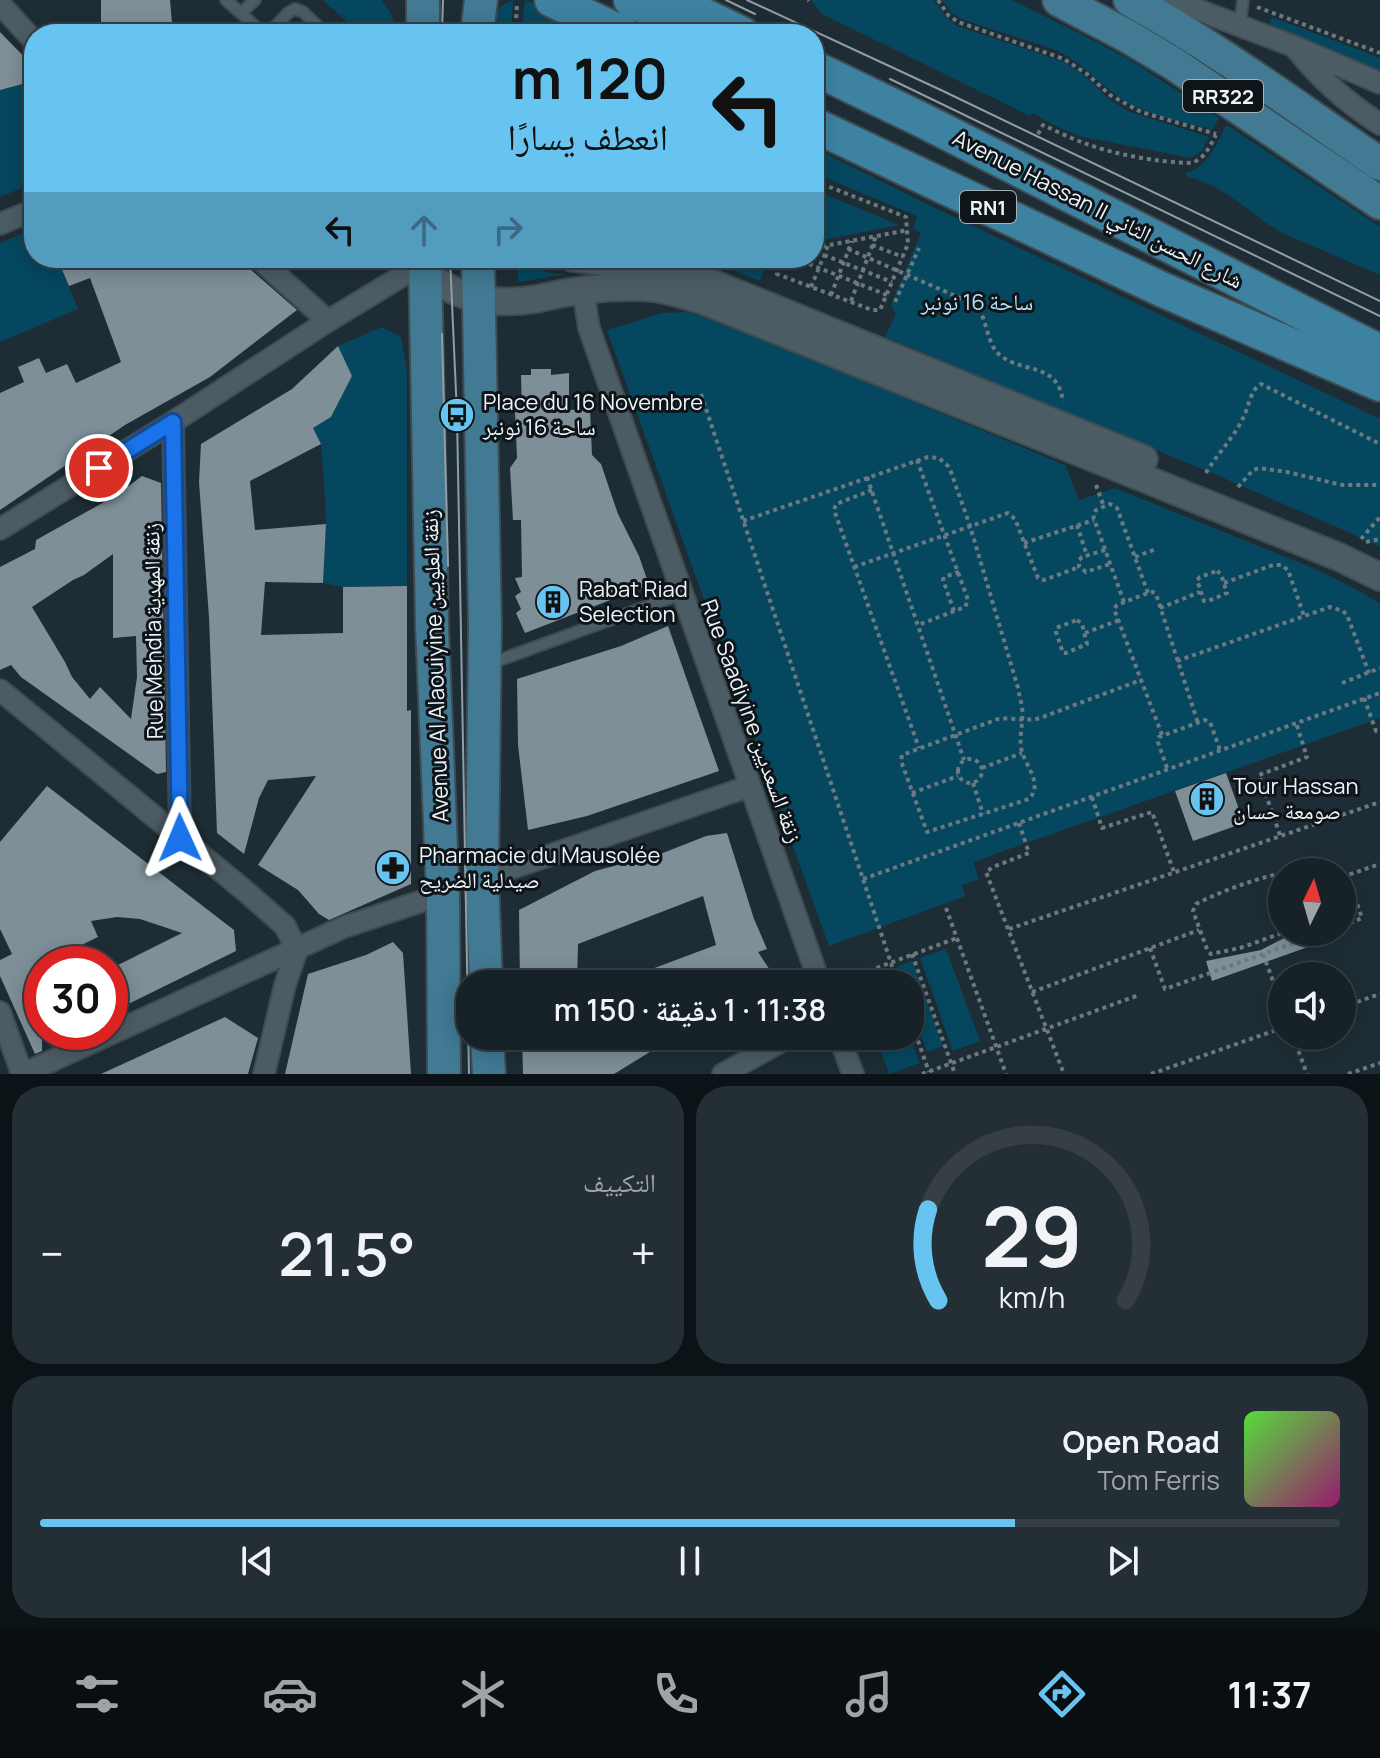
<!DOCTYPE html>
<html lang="ar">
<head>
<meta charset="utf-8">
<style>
  body { margin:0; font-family:Manrope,"Noto Naskh Arabic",sans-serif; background:#232f34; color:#f1f3f6; direction:rtl; height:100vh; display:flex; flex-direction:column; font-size:30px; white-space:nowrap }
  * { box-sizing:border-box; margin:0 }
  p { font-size:26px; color:#9ea4a8 }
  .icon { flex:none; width:44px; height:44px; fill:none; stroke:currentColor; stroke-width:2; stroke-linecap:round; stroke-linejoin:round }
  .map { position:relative; height:1074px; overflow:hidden; direction:ltr }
  .sheet { display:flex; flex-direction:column; gap:12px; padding:12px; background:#0c1316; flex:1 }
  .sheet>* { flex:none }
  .hud { position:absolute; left:24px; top:24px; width:800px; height:244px; border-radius:32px; box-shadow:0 4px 20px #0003,0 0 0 2px #353f45; direction:rtl; background:#67c4f0; color:#111; overflow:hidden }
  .needle { width:52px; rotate:5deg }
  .fabs { position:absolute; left:1268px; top:858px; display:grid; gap:16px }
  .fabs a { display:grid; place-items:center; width:88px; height:88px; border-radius:50%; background:#162228; box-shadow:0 4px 20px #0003,0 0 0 2px #353f45; font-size:40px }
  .speed { position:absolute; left:24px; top:946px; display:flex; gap:16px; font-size:40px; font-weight:700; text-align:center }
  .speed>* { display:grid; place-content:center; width:104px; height:104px; border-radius:50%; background:#162228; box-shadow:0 4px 20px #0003,0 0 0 2px #353f45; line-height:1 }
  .speed .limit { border:12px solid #d22; background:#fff; color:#111 }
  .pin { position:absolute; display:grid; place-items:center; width:68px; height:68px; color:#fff; margin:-34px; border:4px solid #fff; border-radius:50%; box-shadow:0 2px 8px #0007 }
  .me { position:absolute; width:88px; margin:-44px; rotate:359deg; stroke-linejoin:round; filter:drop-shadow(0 0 6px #0008) }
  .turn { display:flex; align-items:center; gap:28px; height:168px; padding:0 24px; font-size:36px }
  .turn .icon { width:104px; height:104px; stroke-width:2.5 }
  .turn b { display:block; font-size:56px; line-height:68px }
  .lanes { display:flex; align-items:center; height:76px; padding:0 24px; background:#0003; justify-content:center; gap:40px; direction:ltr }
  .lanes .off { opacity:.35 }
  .big { font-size:60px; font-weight:600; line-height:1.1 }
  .sheet .widget { flex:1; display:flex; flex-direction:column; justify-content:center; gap:12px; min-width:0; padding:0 28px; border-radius:32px; background:#232f34 }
  .sheet .dial { align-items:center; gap:0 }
  .dial svg { height:208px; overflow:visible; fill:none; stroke:#353f45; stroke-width:7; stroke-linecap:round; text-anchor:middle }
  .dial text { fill:#f1f3f6; stroke:none }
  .song { display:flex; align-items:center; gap:24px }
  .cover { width:96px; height:96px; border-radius:12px; background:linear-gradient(135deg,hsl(110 70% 55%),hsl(320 70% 35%)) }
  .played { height:8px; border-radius:4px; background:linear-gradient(90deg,#67c4f0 75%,#353f45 75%) }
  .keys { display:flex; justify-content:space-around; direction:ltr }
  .heat { display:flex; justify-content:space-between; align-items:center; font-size:44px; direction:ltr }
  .sheet .tiles { flex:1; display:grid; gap:12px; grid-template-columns:1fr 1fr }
  .widget:last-child { grid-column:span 2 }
  .trip { position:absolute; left:456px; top:970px; width:468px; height:80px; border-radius:32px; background:#162228; box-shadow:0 4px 20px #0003,0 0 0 2px #353f45; font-weight:600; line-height:80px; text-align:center; direction:rtl }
  .menu { display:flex; height:128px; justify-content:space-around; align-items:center; background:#090e10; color:#9ea4a8 }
  .menu .icon { width:56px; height:56px }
  .menu .on { color:#67c4f0 }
  .menu b { font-size:36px; color:#f1f3f6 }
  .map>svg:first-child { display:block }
  .green { fill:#05475f }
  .building { fill:#7e8f98; fill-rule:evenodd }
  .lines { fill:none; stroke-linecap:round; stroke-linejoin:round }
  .service-casing { stroke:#3e4b51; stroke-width:14 }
  .minor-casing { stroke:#3e4b51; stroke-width:24 }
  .tertiary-casing { stroke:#3e4b51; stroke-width:30 }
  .primary-casing { stroke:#3e4b51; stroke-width:36 }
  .trunk-casing { stroke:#3e4b51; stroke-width:38 }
  .path { stroke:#6c7980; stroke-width:4; stroke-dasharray:4 4; stroke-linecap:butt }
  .service { stroke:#4c5c65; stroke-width:10 }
  .minor { stroke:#4c5c65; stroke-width:20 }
  .tertiary { stroke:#4c5c65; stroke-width:26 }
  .primary { stroke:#427993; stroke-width:32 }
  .trunk { stroke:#3e82a2; stroke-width:34 }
  .tram { stroke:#929ea4; stroke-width:2 }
  .route-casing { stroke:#114b97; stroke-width:20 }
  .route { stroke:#1a73e8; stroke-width:14 }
  .labels { text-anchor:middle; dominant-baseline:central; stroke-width:6; stroke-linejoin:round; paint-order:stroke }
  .shield { fill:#0e1418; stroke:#a9b2b6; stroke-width:2 }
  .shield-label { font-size:20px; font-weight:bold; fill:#ecf5fa }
  .street-label { font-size:22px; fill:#ecf5fa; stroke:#0e1418 }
  .park-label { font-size:22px; fill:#b3e3fc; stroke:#0e1418 }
  .poi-label { font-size:22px; fill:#ecf5fa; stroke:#0e1418; text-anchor:start }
</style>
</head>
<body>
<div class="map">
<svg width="1380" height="1074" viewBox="0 0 1380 1074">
  <rect width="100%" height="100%" fill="#1e2d35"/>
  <path class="green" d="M 323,0 L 381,0 L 390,12 L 399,34 L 360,34 Z
    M 513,0 L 511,34 L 491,34 C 494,19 496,5 513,0 Z
    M 525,0 L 573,21 L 546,25 L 526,34 L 521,34 Z
    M 811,0 L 934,0 L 946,17 L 957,26 L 1064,62 L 1085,76 L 1108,98 L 1127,111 L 1209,137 L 1202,151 L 1191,158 L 1083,137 L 1056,126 L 1032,113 L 1030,116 L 822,14 Z
    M 942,0 L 1012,0 L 1083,35 L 1130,60 L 1219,118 L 1212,130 C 1183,121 1148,116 1122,99 C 1099,84 1083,63 1056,50 L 961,19 L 951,12 Z
    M 1272,17 L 1380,58 L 1380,70 L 1269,24 Z
    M 34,81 L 34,183 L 0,197 L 0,90 Z
    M 1227,125 L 1380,227 L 1380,275 L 1282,233 C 1245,211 1230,188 1186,176 L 1186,173 C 1208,167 1216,144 1227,125 Z
    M 814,148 L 931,206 L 1380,419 L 1380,547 L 1344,530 L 1207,471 L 885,337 L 896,314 L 891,305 L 921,233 L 913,229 L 917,216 L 814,173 Z
    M 825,195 L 826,195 L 899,225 L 814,242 L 814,223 Z
    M 34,229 L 34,258 L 57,258 L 78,309 L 0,342 L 0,243 Z
    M 702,258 L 734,258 L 760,269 L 765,258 L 769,258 L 760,281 Z
    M 518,263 L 550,273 L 566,274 L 518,282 Z
    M 687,312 L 715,319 L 1065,465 L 1079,500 L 1115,488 L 1310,567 C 1334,578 1358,589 1380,604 L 1380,718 L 973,862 L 979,879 L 962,885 L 965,896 L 829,946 L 607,330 L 663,313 Z
    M 382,327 L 401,337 L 407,370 L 407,586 L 343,587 L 323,583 L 326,524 L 324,482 L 321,444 L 313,428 L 331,417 L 352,376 L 338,346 Z
    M 946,949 L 980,1041 L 953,1051 L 920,958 Z
    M 912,961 L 943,1046 L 927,1052 L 910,1005 L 910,984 L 902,984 L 896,967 Z
    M 876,1036 L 909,1036 L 920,1063 L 889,1074 Z"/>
  <path class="building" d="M 101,0 L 170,0 L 173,34 L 101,34 Z
    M 0,32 L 34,67 L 34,81 L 0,90 Z
    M 57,258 L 245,258 L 249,268 L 297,310 L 210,377 L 125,425 L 0,510 L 0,393 L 24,382 L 18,367 L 39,358 L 46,373 L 67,364 L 76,383 L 121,362 L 90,278 L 69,286 Z
    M 338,346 L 352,376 L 331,417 L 313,428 L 321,444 L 250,481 L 255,530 L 326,524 L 323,583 L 265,582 L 261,635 L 343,633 L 343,587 L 407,586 L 407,711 L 411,710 L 411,884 L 329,920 L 319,914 L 298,890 L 258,865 L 316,776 L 268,780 L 259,798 L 244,854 L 217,833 L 209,617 L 199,482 L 201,444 L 292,389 Z
    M 531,369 L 551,369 L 551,375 L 569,373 L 569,410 L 590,409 L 592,455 L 601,464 L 618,514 L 639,556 L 649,585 L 525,633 L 516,613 L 521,609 L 515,596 L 521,592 L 515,578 L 522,577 L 521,520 L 513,520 L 510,468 L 517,458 L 515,412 L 522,412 L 521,375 L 531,375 Z
    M 142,476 L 161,483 L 166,772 L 157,774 L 21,677 L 11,665 L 0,670 L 0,567 L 35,549 L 36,540 L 115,496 ZM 113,554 L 113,638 L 136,636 L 137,677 L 131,719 L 100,687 L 90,699 L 72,677 L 65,662 L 32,607 L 73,580 L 84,575 Z
    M 668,626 L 719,771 L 587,816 L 528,830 L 518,745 L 517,679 L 621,646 Z
    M 1226,773 L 1244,823 L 1193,841 L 1175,791 Z
    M 47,786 L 234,930 L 236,951 L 110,1013 L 110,969 L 182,933 L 140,919 L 117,917 L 91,921 L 98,937 L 59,956 L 55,964 L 42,964 L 42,1051 L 35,1054 L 0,976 L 0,960 L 12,954 L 0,929 L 0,842 Z
    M 727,833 L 754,919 L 767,949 L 758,952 L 774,976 L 761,984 L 617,984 L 617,982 L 716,945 L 703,896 L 578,944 L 577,984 L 520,984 L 519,910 L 595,871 L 663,853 L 706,836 Z
    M 1296,932 L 1342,932 L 1342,935 L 1212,981 L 1206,961 L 1261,950 Z
    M 393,942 L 403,953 L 411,1074 L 285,1074 L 308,974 L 366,955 Z
    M 225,1017 L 258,1038 L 248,1074 L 101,1074 Z
    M 522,1036 L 676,1036 L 614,1074 L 523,1074 Z"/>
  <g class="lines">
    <g class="service-casing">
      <path id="service" d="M 226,0 L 264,34
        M 241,13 L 255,0
        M 1240,26 L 1243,0
        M 268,34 L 288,13 L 295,9 L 303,12 L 326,34
        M 489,664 L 681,594"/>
    </g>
    <g class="minor-casing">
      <path id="minor" d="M 1172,0 L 1293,46 L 1380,83
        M 0,4 L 34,41
        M 1297,50 C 1321,80 1347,103 1380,124
        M 0,224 L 34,210
        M 258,258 L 328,321
        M 583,290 L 589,328 L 820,984
        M 173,422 L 180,838
        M 0,529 L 173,422 L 328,321 L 425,262
        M 0,690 L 244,890 L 285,926 L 297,950 L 285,985 L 264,1074
        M 482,876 L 501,872 L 750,786
        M 0,1012 L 22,1074
        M 839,1036 L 853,1074
        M 23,1074 L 344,927 L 422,901 L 443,898
        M 723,1074 L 791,1036"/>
    </g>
    <g class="tertiary-casing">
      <path id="tertiary" d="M 573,258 L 666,271 L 709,282 L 1144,459
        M 425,273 C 461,300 491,306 536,299 C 552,296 569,291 585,290 C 607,287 631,286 654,288 C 670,290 686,296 702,300 L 1339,557 L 1380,577"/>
    </g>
    <g class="primary-casing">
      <path id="primary" d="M 1059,0 L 1129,37 L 1174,64 L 1380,203
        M 1130,0 C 1217,48 1298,108 1380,164
        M 423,34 L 423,0
        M 477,34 L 481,0
        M 425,258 L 432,626 L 443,898 L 444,1074
        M 478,258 L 485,626 L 482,876 L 486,984
        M 487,1036 L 489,1074"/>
    </g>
    <g class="trunk-casing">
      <path id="trunk" d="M 552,0 L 624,34
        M 631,0 L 688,27
        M 671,0 L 742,34
        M 814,68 L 922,120 L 1380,352
        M 814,125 L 1161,289 L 1380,384"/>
    </g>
    <path class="path" d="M 808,0 L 809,1
      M 938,0 L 948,15 L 958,22 L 1064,59 L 1087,74 L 1110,95 L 1141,112 L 1216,134
      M 1257,7 L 1380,53
      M 515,34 L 517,5
      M 1038,134 L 1043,125 C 1056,131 1070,138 1084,143 C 1116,155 1157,162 1191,163 C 1205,159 1209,147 1216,135
      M 872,245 L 903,257
      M 814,248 L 908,230
      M 848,249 L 976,305 C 988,319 986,345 1001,356 C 1025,374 1058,362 1063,402
      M 824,255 L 892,282
      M 748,258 L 755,258
      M 783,258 L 777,274 L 872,310 L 880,310 L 908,244 L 906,217 L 817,182 L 814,182
      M 794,258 L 887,295
      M 811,287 L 828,246
      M 831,295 L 852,241
      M 851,301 L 876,236
      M 895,302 L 919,248
      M 701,394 L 898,984
      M 917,460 L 968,600 L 965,607 L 918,625
      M 1206,473 C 1217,454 1233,439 1243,418 C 1249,407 1250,390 1261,384 L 1380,444
      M 867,477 L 964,760
      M 1096,485 L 1104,507
      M 1238,487 L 1253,470 L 1259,468 L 1287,472 L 1342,485 L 1380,485
      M 872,490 L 836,504 L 834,510 L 919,748
      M 743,521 L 928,457 L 939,458 L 948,466 L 951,472 L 970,526 L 1018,688 C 1019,695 1021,701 1022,707 C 1024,722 1018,737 1022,752 C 1027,768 1043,784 1029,799 L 927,832 L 901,761 L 902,755 L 998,719 C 1012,717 1026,722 1040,718 L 1141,680
      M 1077,525 L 1087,556
      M 1361,539 L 1380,517
      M 1366,542 L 1380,539
      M 1024,543 L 1094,520
      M 1105,550 L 1082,557 L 1079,560 L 1079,567 L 1086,572 L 1110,564
      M 1135,557 L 1156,549
      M 854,567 L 1008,513 L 1015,519 L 1038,578 L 1044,580 L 1079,567
      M 1217,571 L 1221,574 L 1227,593 L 1208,601 L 1204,601 L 1197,580 L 1200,577 Z
      M 1224,583 L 1273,565 L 1281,565 L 1288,570 L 1304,616
      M 1124,602 L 1094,519 L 1093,514 L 1096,510 L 1110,504 L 1117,508 L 1148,593
      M 1160,608 L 1200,592
      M 954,611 L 943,580 L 944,577 L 959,572
      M 1077,620 L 1082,624 L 1087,644 L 1066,653 L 1063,653 L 1056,632 L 1056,628 Z
      M 1085,633 L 1119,620
      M 1177,661 L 1330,607 L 1343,611 L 1347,615 L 1369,673
      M 1342,683 L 1380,668
      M 1364,698 L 1376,731 L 1380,730
      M 1162,735 L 1114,609 L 1117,605 L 1148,593 L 1153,592 L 1156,594 L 1198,723
      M958 771a12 12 0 1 1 24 0a12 12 0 1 1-24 0Z
      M 982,768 L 1022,753
      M 1167,768 L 1158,742 L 1159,737 L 1205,720 L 1210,722 L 1220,750
      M 973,783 L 983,814
      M 912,793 L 958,776
      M 1092,797 L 1102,828 L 1152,812 L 1174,872
      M 1019,823 L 1029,853 L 993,867 L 986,872 L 1064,1074
      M 1280,835 L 1259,775 L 1307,757 L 1296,723
      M 1282,873 C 1252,880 1224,890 1196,904 L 1193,911 L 1208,952 L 1211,954 L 1240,948 L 1285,932
      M 1342,877 L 1380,864
      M 863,879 L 1380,693
      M 946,908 L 1006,1074
      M 1342,926 L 1362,918 L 1347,875
      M 1009,929 L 1380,802
      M 1150,948 L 1165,989 L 1325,932
      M 912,954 L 955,1074
      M 1263,954 L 1282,1005
      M 839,982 L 957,938
      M 1032,992 L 1199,930
      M 1342,1007 L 1380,994
      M 910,1018 L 929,1072
      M 1293,1036 L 1307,1074
      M 922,1074 L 1139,995
      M 1151,1074 L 1282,1028
      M 1348,1074 L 1380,1063"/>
    <use href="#service" class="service"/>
    <use href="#minor" class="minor"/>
    <use href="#tertiary" class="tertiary"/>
    <use href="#primary" class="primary"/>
    <use href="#trunk" class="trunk"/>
    <path class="tram" d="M 726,0 L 755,14
      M 747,0 L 943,91 L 1380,301
      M 442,34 L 443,0
      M 890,79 L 1380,316
      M 450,258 L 457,415 L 469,1074
      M 442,334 L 448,566"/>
  </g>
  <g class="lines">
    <g class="route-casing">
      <path id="route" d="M 99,468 L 173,422 L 180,838"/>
    </g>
    <use href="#route" class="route"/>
  </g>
  <defs>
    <g id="bus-disc" transform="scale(1.8)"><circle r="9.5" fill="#67c4f0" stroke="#0e1418"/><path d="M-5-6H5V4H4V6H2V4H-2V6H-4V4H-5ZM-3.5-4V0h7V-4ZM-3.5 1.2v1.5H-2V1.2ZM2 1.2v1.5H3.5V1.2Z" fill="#111"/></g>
    <g id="building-disc" transform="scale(1.8)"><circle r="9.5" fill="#67c4f0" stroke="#0e1418"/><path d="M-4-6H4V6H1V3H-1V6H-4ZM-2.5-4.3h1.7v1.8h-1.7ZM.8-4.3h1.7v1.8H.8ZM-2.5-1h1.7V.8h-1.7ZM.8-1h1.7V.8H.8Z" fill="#111"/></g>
    <g id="pharmacy-disc" transform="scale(1.8)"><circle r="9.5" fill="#67c4f0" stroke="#0e1418"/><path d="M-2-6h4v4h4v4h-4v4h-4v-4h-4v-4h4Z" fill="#111"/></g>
  </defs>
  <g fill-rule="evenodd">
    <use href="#bus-disc" x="457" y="415"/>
    <use href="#building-disc" x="553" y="602"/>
    <use href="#building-disc" x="1207" y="799"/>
    <use href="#pharmacy-disc" x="393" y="868"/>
  </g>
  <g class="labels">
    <g class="shield">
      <rect x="1183" y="80" width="80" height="32" rx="6"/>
      <rect x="960" y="191" width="56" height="32" rx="6"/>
    </g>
    <g class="shield-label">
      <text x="1223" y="96">RR322</text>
      <text x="988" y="207">RN1</text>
    </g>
    <g class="street-label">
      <text transform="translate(1098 209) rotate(27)">Avenue Hassan II شارع الحسن الثاني</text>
      <text transform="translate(153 631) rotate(-91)">Rue Mehdia زنقة المهدية</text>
      <text transform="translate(435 666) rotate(-92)">Avenue Al Alaouiyine زنقة العلويين</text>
      <text transform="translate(752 721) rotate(70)">Rue Saadiyine زنقة السعديين</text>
    </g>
    <g class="park-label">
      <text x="977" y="302">ساحة 16 نونبر</text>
    </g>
    <g class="poi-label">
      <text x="483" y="402">Place du 16 Novembre<tspan x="483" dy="25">ساحة 16 نونبر</tspan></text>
      <text x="579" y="589">Rabat Riad<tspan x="579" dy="25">Selection</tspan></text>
      <text x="1233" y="786">Tour Hassan<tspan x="1233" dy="25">صومعة حسان</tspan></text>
      <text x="419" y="855">Pharmacie du Mausolée<tspan x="419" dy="25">صيدلية الضريح</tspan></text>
    </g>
  </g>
</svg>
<div class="fabs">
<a><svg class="needle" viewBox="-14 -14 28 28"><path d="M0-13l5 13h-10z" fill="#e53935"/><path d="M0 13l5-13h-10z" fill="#9ea4a8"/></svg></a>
<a><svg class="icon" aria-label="sound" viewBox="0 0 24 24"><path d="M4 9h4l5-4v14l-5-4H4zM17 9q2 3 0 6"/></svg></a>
</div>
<div class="speed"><div class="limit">30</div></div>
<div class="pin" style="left:99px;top:468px;background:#d93025"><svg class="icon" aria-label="arrive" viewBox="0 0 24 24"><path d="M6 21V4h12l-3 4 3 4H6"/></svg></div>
<svg class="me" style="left:180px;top:838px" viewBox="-20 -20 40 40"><path d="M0-17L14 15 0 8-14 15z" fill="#1a73e8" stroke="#fff" stroke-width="4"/></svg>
<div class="trip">11:38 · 1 دقيقة · 150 m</div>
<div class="hud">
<div class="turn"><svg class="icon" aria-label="left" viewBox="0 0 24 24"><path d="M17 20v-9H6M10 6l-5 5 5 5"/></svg><div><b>120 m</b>انعطف يسارًا</div></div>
<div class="lanes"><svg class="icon" aria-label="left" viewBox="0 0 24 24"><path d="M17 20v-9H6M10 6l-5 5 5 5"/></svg><svg class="icon off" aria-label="ahead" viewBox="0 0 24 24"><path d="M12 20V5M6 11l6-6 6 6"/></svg><svg class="icon off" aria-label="right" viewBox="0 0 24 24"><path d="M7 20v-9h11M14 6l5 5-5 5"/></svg></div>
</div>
</div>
<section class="sheet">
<div class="tiles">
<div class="widget dial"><svg viewBox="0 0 100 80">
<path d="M14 69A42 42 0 1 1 86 69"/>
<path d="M14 69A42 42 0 0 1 10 34" stroke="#67c4f0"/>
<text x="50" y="56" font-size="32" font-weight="700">29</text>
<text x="50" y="72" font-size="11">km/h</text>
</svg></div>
<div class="widget"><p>التكييف</p>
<div class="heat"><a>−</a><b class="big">21.5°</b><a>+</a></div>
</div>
<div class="widget">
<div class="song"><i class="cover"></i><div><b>Open Road</b><p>Tom Ferris</p></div></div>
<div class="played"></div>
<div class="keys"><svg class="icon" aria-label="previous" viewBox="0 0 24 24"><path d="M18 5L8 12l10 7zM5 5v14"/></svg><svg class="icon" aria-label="pause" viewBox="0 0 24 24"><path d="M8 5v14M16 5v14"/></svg><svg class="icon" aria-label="next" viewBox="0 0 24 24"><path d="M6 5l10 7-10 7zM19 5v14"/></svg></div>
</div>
</div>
</section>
<nav class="menu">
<b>11:37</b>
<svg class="icon on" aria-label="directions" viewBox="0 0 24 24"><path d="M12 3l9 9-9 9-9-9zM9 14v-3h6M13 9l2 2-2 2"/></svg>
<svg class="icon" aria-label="music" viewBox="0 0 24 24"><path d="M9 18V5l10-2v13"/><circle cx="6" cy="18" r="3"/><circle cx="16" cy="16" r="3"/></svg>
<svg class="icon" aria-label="phone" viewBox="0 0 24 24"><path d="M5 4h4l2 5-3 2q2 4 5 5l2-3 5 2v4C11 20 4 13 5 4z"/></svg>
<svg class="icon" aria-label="climate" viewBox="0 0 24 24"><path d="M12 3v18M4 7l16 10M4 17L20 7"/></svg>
<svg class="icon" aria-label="car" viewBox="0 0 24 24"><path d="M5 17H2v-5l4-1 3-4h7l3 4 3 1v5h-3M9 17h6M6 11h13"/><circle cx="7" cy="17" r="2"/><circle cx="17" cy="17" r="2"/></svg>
<svg class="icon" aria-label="filters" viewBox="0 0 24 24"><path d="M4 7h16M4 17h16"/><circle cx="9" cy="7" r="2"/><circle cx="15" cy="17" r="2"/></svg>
</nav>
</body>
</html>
